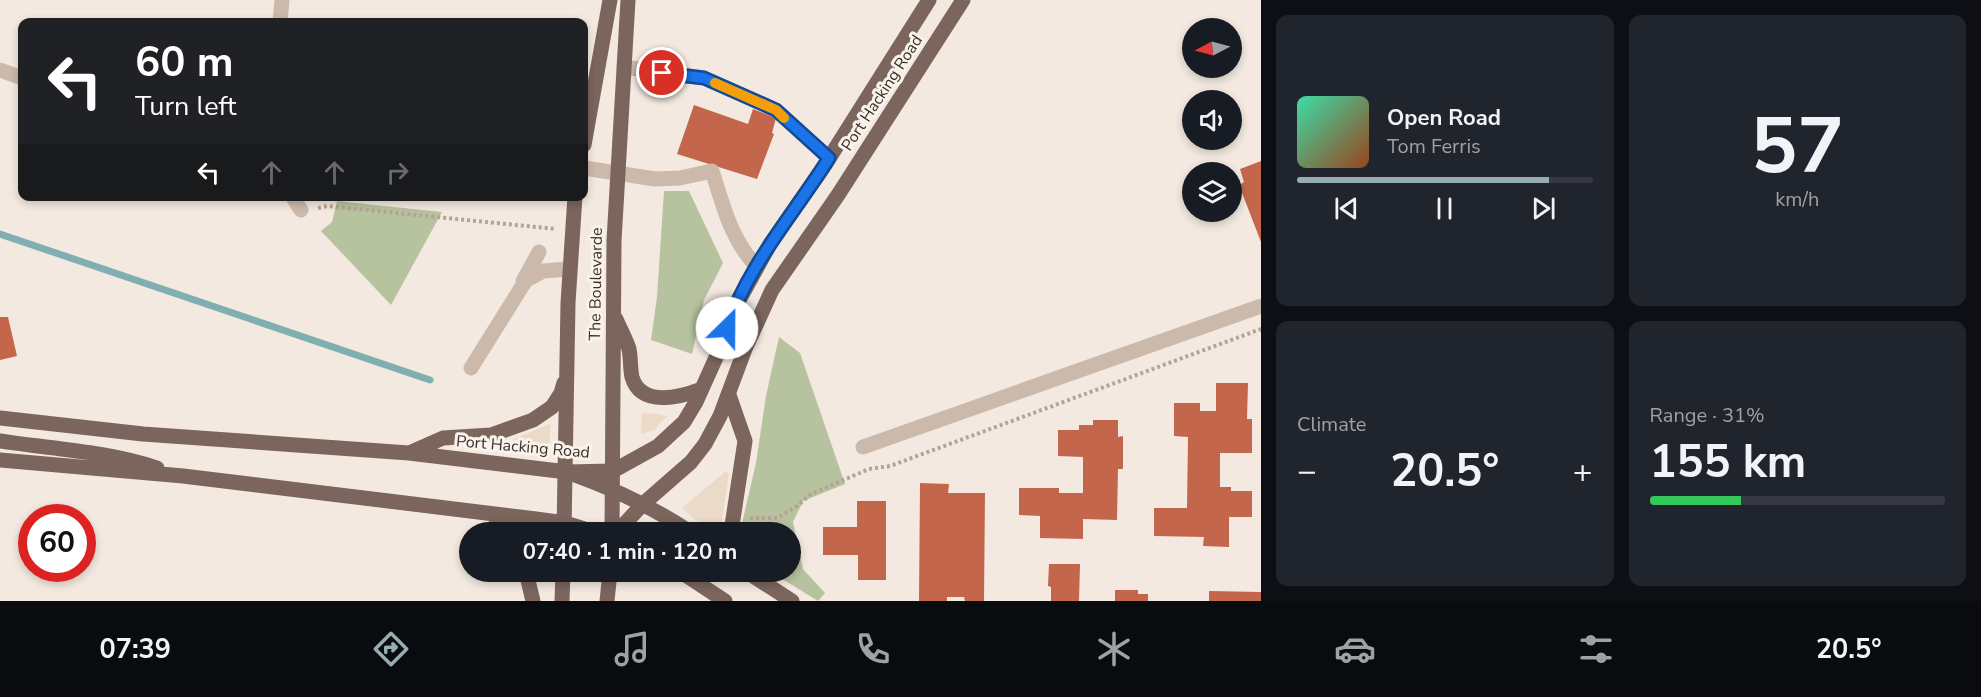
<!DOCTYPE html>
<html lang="en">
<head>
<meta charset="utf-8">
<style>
  body { margin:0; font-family:"Nunito Sans",sans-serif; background:#20242c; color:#f1f3f6; height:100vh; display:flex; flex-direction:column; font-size:22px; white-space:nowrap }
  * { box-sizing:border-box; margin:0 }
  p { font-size:20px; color:#9ea1a6 }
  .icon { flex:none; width:33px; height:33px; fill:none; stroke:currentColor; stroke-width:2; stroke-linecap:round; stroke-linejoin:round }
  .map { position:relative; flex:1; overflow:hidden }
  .side { display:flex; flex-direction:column; gap:15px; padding:15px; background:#0d0f14; width:720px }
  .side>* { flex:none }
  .banner { position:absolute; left:18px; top:18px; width:570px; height:183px; border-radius:12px; box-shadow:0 3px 9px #0003; background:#202124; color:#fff; overflow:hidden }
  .needle { width:39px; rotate:264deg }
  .buttons { position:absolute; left:1182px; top:18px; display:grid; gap:12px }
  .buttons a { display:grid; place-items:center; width:60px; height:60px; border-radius:50%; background:#171b24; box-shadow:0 3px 9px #0003; font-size:30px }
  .speed { position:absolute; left:18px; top:504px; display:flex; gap:12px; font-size:30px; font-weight:700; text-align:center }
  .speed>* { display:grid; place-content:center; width:78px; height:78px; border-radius:50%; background:#171b24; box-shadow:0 3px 9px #0003; line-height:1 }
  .speed .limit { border:9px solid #d22; background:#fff; color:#111 }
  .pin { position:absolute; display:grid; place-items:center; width:51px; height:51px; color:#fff; margin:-26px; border:3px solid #fff; border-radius:50%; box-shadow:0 2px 6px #0007 }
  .me { position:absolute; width:66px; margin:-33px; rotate:23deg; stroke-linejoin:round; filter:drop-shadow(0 0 4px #0008) }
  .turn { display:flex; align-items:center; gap:21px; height:126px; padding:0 18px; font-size:27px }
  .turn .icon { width:78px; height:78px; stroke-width:2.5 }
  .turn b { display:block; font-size:42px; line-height:51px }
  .lanes { display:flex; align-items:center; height:57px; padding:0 18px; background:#0003; justify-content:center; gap:30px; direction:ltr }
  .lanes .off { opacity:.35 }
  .big { font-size:45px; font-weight:700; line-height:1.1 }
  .side .tile { flex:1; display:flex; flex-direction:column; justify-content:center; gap:9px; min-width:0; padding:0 21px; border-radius:12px; background:#20242c }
  .side .dial { align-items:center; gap:0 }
  .dial b { font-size:78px; line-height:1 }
  .song { display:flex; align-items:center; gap:18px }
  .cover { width:72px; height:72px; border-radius:9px; background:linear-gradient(135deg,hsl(160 70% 55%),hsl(20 70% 35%)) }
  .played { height:6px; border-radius:3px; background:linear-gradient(90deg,#93adb0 85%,#363941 85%) }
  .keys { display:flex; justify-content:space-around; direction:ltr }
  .heat { display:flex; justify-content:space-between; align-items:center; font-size:33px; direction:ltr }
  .charge { height:9px; border-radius:4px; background:linear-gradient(90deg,#34c759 31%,#363941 0) }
  .side .tiles { flex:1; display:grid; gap:15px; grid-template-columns:repeat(2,1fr) }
  .trip { position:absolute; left:459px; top:522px; width:342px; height:60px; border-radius:30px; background:#171b24; box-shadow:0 3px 9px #0003; font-weight:700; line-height:60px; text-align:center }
  .tabs { display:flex; height:96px; justify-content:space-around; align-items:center; background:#090b0e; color:#9ea1a6 }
  .tabs .icon { width:42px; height:42px }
  .tabs .current { color:#93adb0 }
  .tabs b { font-size:27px; color:#f1f3f6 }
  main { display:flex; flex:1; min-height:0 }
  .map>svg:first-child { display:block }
  .green { fill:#b7c29f }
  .plaza { fill:#eadac7 }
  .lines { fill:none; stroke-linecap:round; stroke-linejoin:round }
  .stream { stroke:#7fafb0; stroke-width:7 }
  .building { fill:#c4664c }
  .path { stroke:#b7a395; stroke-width:4; stroke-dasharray:3 3; stroke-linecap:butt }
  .minor { stroke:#cbb9ab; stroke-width:15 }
  .major { stroke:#7b655c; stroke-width:15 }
  .route-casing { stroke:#114b97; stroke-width:15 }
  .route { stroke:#1a73e8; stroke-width:10 }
  .slow { stroke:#f59e0b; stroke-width:10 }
  .labels { text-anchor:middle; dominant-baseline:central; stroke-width:6; stroke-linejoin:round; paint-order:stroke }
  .street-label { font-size:16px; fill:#392f2a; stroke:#faf3ec }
</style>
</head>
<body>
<main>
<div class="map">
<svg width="1261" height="601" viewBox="0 0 1261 601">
  <rect width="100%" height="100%" fill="#f3e9e0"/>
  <path class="green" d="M 664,191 L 689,191 L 723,263 L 704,300 L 692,354 L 651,340 L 657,297 Z
    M 337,201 L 442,212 L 391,305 L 321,231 L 332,222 Z
    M 779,337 L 800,353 L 845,484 L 803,501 L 793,522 L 803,569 L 825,593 L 818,601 L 771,572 L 790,572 L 790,532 L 740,532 L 756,463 L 766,396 Z"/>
  <path class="plaza" d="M 645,413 L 656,414 L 667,416 L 654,430 L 641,434 L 642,414 Z
    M 549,424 L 551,425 L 549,445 L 546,448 L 529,447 L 513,442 L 514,439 Z
    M 726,471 L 729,474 L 720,532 L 710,532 L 682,508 Z"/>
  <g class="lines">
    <path class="stream" d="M 0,234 L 430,380"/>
  </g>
  <path class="building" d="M 694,105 L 748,124 L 753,109 L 776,118 L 772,133 L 774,134 L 757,179 L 677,154 Z
    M 1261,161 L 1261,242 L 1239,185 L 1244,182 L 1240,169 Z
    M 0,317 L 8,317 L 17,356 L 0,360 Z
    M 1216,383 L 1248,383 L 1247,419 L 1252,419 L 1252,453 L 1220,453 L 1220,487 L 1231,487 L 1231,491 L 1252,491 L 1252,517 L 1229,517 L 1229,547 L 1203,546 L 1204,537 L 1154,536 L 1154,508 L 1187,508 L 1188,437 L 1174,436 L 1174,403 L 1200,403 L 1200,411 L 1216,411 Z
    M 1093,420 L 1118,420 L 1118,437 L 1123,436 L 1123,469 L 1118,469 L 1117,520 L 1083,519 L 1083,539 L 1040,538 L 1040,516 L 1019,515 L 1019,488 L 1059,488 L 1059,493 L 1083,493 L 1083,457 L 1058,456 L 1058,430 L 1079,430 L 1079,425 L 1093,425 Z
    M 920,483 L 949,484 L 948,493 L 985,493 L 984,601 L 965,601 L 964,597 L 947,597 L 947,601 L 919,601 Z
    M 857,501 L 886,501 L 886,580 L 858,580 L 858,555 L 823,555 L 823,527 L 857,527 Z
    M 1049,564 L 1080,564 L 1079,601 L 1051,601 L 1051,587 L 1048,586 Z
    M 1115,590 L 1138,590 L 1138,594 L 1148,594 L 1148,601 L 1115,601 Z
    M 1209,591 L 1261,592 L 1261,601 L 1209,601 Z"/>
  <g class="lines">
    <path class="path" d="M 318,208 L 327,206 L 556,229
      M 750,518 L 777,518 L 797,506 L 811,494 L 869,469 L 890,466 L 1261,329"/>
    <path class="minor" d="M 280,22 L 282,0
      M 624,67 L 704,78 L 776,110 L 829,158
      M 0,70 L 22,78
      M 584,168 L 655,179 L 680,178 L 712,171 C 724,207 730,238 757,267
      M 292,196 L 301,210
      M 523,281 L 539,252
      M 471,368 L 526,280 L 543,271 L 569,269
      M 863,447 L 1261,306"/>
    <path class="major" d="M 584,145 L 610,0
      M 616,319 C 620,329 626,339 629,349 C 631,359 630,368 632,377 C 641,408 681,397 702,389
      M 729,395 L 745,441 L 731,532
      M 0,418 L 143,434 L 409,453 L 567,472 L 613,471 L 658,446 L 684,422 L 696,402 L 723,342 L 732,313 L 770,244 L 823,168 L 929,0
      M 0,441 C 52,449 107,451 157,468
      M 409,453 L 443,438 L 491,435 L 533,420 L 552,407 L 561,393 L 564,383
      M 0,460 L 183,476 L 536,519 L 565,523 L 594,532
      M 575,475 C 616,490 654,508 690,532
      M 494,516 L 509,524 L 515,532
      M 564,532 L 568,303 L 575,196
      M 612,532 L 614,241 L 628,0
      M 617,532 L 643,504 L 691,462 L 705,444 L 720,416 L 745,349 L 772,290 L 838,195 L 963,0
      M 526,572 L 533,601
      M 681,572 L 725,601
      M 747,572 L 792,601
      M 562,601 L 563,572
      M 607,601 L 610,572"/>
  </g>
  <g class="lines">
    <g class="route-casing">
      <path id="route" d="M 662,73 L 704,78 L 776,110 L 829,158 C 794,214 748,265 727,328"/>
    </g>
    <use href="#route" class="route"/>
    <path class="slow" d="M 715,83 L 776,110 L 784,118"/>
  </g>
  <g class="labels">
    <g class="street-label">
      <text transform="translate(882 93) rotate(-57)">Port Hacking Road</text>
      <text transform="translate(596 284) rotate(-89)">The Boulevarde</text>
      <text transform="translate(523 447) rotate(5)">Port Hacking Road</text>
    </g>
  </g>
</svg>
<div class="buttons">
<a><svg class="needle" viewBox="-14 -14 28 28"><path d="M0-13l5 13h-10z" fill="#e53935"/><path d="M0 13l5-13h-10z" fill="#9ea1a6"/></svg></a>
<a><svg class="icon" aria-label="sound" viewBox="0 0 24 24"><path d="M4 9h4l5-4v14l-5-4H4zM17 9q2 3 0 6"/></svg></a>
<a><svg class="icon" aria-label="layers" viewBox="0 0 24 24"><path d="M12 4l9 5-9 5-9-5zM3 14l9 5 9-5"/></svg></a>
</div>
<div class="speed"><div class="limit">60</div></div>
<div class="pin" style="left:662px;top:73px;background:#d93025"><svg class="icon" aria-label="arrive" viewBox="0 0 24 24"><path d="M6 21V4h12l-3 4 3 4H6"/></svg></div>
<svg class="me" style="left:727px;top:328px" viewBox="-20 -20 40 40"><circle r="19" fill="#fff"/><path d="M0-13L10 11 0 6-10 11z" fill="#1a73e8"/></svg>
<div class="trip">07:40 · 1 min · 120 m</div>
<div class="banner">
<div class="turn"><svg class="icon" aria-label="left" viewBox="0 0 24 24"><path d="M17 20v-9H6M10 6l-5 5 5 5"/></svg><div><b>60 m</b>Turn left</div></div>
<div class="lanes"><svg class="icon" aria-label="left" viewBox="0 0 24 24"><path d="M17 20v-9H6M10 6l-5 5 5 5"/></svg><svg class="icon off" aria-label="ahead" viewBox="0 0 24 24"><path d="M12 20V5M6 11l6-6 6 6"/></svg><svg class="icon off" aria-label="ahead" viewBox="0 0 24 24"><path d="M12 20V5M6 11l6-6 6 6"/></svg><svg class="icon off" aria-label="right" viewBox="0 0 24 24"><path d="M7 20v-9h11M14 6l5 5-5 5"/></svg></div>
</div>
</div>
<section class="side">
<div class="tiles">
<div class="tile">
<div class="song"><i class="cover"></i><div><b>Open Road</b><p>Tom Ferris</p></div></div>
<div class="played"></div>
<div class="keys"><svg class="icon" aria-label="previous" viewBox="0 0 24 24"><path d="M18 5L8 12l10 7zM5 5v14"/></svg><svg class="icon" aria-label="pause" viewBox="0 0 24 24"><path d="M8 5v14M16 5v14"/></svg><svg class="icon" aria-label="next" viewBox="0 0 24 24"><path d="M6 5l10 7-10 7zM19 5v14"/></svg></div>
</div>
<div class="tile dial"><b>57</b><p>km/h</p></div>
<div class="tile"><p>Climate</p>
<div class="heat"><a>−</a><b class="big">20.5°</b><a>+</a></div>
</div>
<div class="tile"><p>Range · 31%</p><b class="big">155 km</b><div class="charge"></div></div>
</div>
</section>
</main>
<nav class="tabs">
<b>07:39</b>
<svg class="icon current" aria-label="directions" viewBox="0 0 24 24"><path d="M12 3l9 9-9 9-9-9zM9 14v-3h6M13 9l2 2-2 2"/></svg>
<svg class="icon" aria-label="music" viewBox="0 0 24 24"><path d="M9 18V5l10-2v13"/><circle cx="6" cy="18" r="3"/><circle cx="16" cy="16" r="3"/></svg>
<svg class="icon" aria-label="phone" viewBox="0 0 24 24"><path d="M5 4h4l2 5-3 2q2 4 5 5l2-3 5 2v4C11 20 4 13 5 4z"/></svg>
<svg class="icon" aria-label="climate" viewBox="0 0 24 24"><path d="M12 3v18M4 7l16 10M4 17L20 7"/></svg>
<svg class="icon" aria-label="car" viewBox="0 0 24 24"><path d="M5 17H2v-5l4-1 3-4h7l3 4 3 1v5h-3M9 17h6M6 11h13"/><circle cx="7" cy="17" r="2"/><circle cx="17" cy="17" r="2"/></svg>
<svg class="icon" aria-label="filters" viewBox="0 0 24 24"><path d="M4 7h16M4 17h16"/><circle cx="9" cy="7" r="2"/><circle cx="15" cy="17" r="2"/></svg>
<b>20.5°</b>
</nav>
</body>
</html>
